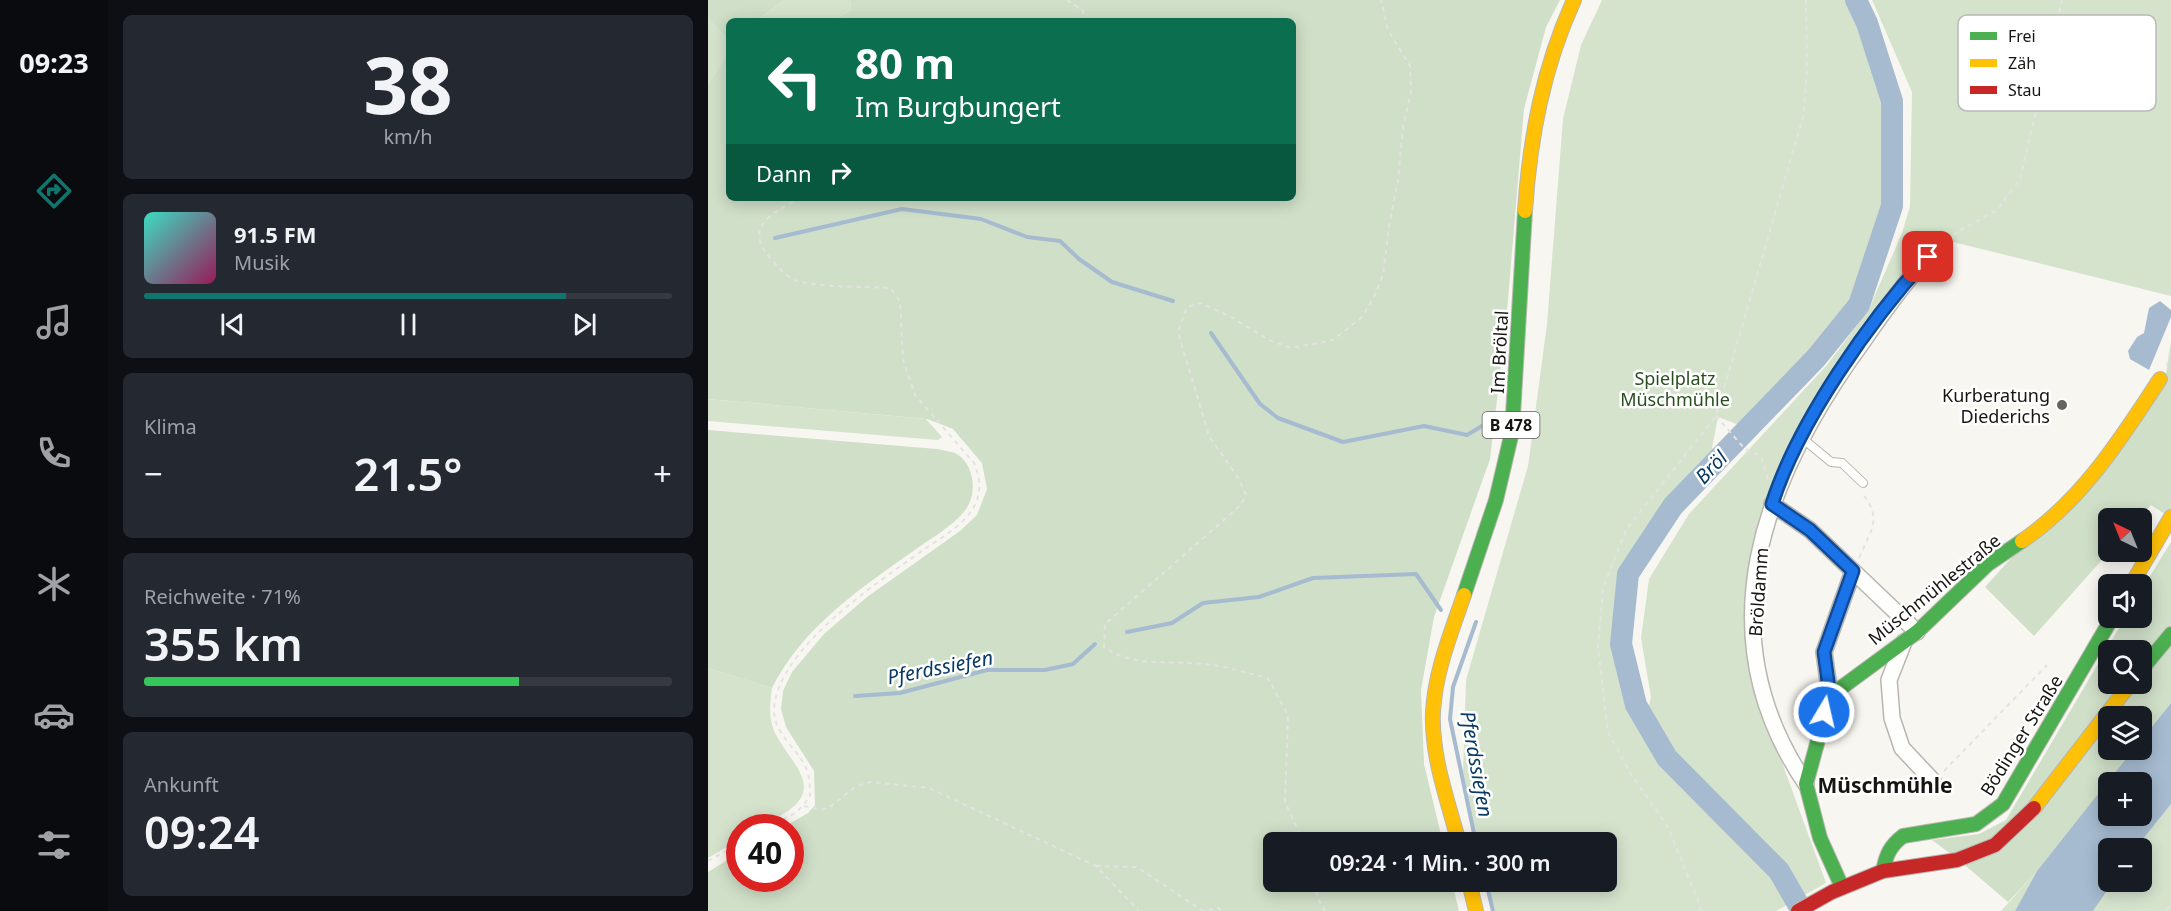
<!DOCTYPE html>
<html lang="de">
<head>
<meta charset="utf-8">
<style>
  body { margin:0; font-family:"Noto Sans",sans-serif; background:#242831; color:#f1f3f6; height:100vh; display:flex; flex-direction:column; font-size:22px; white-space:nowrap }
  * { box-sizing:border-box; margin:0 }
  p { font-size:20px; color:#9ea1a6 }
  .icon { flex:none; width:33px; height:33px; fill:none; stroke:currentColor; stroke-width:2; stroke-linecap:round; stroke-linejoin:round }
  .map { position:relative; flex:1; overflow:hidden }
  .sheet { display:flex; flex-direction:column; gap:15px; padding:15px; background:#0d0f14; width:600px }
  .sheet>* { flex:none }
  .hud { position:absolute; left:18px; top:18px; width:570px; height:183px; border-radius:9px; box-shadow:0 3px 15px #0003; background:#0b6e4f; color:#fff; overflow:hidden }
  .needle { width:39px; rotate:317deg }
  .tools { position:absolute; left:1390px; top:508px; display:grid; gap:12px }
  .tools a { display:grid; place-items:center; width:54px; height:54px; border-radius:9px; background:#171b24; box-shadow:0 3px 15px #0003; font-size:30px }
  .speed { position:absolute; left:18px; top:814px; display:flex; gap:12px; font-size:30px; font-weight:700; text-align:center }
  .speed>* { display:grid; place-content:center; width:78px; height:78px; border-radius:50%; background:#171b24; box-shadow:0 3px 15px #0003; line-height:1 }
  .speed .limit { border:9px solid #d22; background:#fff; color:#111 }
  .pin { position:absolute; display:grid; place-items:center; width:51px; height:51px; color:#fff; margin:-26px; border-radius:12px; box-shadow:0 3px 9px #0006 }
  .me { position:absolute; width:66px; margin:-33px; rotate:9deg; stroke-linejoin:round; filter:drop-shadow(0 0 4px #0008) }
  .turn { display:flex; align-items:center; gap:21px; height:126px; padding:0 30px; font-size:27px }
  .turn .icon { width:78px; height:78px; stroke-width:2.5 }
  .turn b { display:block; font-size:42px; line-height:51px }
  .then { display:flex; align-items:center; height:57px; padding:0 30px; background:#0003; gap:12px; font-size:22px }
  .big { font-size:45px; font-weight:600; line-height:1.1 }
  .sheet .card { flex:1; display:flex; flex-direction:column; justify-content:center; gap:9px; min-width:0; padding:0 21px; border-radius:9px; background:#242831 }
  .sheet .dial { align-items:center; gap:0 }
  .dial b { font-size:78px; line-height:1 }
  .song { display:flex; align-items:center; gap:18px }
  .cover { width:72px; height:72px; border-radius:9px; background:linear-gradient(135deg,hsl(170 70% 55%),hsl(330 70% 35%)) }
  .played { height:6px; border-radius:3px; background:linear-gradient(90deg,#0f766e 80%,#363941 80%) }
  .keys { display:flex; justify-content:space-around; direction:ltr }
  .heat { display:flex; justify-content:space-between; align-items:center; font-size:33px; direction:ltr }
  .charge { height:9px; border-radius:4px; background:linear-gradient(90deg,#34c759 71%,#363941 0) }
  .trip { position:absolute; left:555px; top:832px; width:354px; height:60px; border-radius:9px; background:#171b24; box-shadow:0 3px 15px #0003; font-weight:600; line-height:60px; text-align:center }
  main { display:flex; flex:1; min-height:0 }
  .tab-bar { display:flex; flex-direction:column; width:108px; justify-content:space-around; align-items:center; background:#090b0e; color:#9ea1a6 }
  .tab-bar .icon { width:42px; height:42px }
  .tab-bar .current { color:#0f766e }
  .tab-bar b { font-size:27px; color:#f1f3f6 }
  .map>svg:first-child { display:block }
  .green { fill:#d5e3cd }
  .forest { fill:#d0dfc8; fill-rule:evenodd }
  .water { fill:#a6bbd0; fill-rule:evenodd }
  .lines { fill:none; stroke-linecap:round; stroke-linejoin:round }
  .stream { stroke:#a6bbd0; stroke-width:4 }
  .river { stroke:#a6bbd0; stroke-width:22 }
  .lane-casing { stroke:#b8b6b1; stroke-width:10 }
  .street-casing { stroke:#b8b6b1; stroke-width:18 }
  .fast-casing { stroke:#b8b6b1; stroke-width:16 }
  .slow-casing { stroke:#b8b6b1; stroke-width:16 }
  .jam-casing { stroke:#b8b6b1; stroke-width:16 }
  .path { stroke:#e4e3e2; stroke-width:2; stroke-dasharray:4.5 4.5; stroke-linecap:butt }
  .lane { stroke:#fefefd; stroke-width:8 }
  .street { stroke:#fefefd; stroke-width:15 }
  .fast { stroke:#4caf50; stroke-width:14 }
  .slow { stroke:#ffc107; stroke-width:14 }
  .jam { stroke:#c62828; stroke-width:14 }
  .route-casing { stroke:#114b97; stroke-width:15 }
  .route { stroke:#1a73e8; stroke-width:10 }
  .poi-dot { fill:#666460; stroke:#fff; stroke-width:2 }
  .labels { text-anchor:middle; dominant-baseline:central; stroke-width:5; stroke-linejoin:round; paint-order:stroke }
  .shield { fill:#fff; stroke:#5d5b59; stroke-width:1.5 }
  .shield-label { font-size:16px; font-weight:bold; fill:#171512 }
  .street-label { font-size:18px; fill:#171512; stroke:#fff }
  .park-label { font-size:18px; fill:#294f1e; stroke:#fff }
  .poi-label { font-size:18px; fill:#171512; stroke:#fff; text-anchor:end }
  .water-label { font-size:20px; font-style:italic; fill:#093a64; stroke:#fff }
  .quarter-label { font-size:21px; font-weight:bold; fill:#171512; stroke:#fff }
  .key { fill:#fff; stroke:#b9b9b8; stroke-width:1.5 }
  .key-label { font-size:16px; fill:#171512 }
</style>
</head>
<body>
<main>
<nav class="tab-bar">
<b>09:23</b>
<svg class="icon current" aria-label="directions" viewBox="0 0 24 24"><path d="M12 3l9 9-9 9-9-9zM9 14v-3h6M13 9l2 2-2 2"/></svg>
<svg class="icon" aria-label="music" viewBox="0 0 24 24"><path d="M9 18V5l10-2v13"/><circle cx="6" cy="18" r="3"/><circle cx="16" cy="16" r="3"/></svg>
<svg class="icon" aria-label="phone" viewBox="0 0 24 24"><path d="M5 4h4l2 5-3 2q2 4 5 5l2-3 5 2v4C11 20 4 13 5 4z"/></svg>
<svg class="icon" aria-label="climate" viewBox="0 0 24 24"><path d="M12 3v18M4 7l16 10M4 17L20 7"/></svg>
<svg class="icon" aria-label="car" viewBox="0 0 24 24"><path d="M5 17H2v-5l4-1 3-4h7l3 4 3 1v5h-3M9 17h6M6 11h13"/><circle cx="7" cy="17" r="2"/><circle cx="17" cy="17" r="2"/></svg>
<svg class="icon" aria-label="filters" viewBox="0 0 24 24"><path d="M4 7h16M4 17h16"/><circle cx="9" cy="7" r="2"/><circle cx="15" cy="17" r="2"/></svg>
</nav>
<section class="sheet">
<div class="card dial"><b>38</b><p>km/h</p></div>
<div class="card">
<div class="song"><i class="cover"></i><div><b>91.5 FM</b><p>Musik</p></div></div>
<div class="played"></div>
<div class="keys"><svg class="icon" aria-label="previous" viewBox="0 0 24 24"><path d="M18 5L8 12l10 7zM5 5v14"/></svg><svg class="icon" aria-label="pause" viewBox="0 0 24 24"><path d="M8 5v14M16 5v14"/></svg><svg class="icon" aria-label="next" viewBox="0 0 24 24"><path d="M6 5l10 7-10 7zM19 5v14"/></svg></div>
</div>
<div class="card"><p>Klima</p>
<div class="heat"><a>−</a><b class="big">21.5°</b><a>+</a></div>
</div>
<div class="card"><p>Reichweite · 71%</p><b class="big">355 km</b><div class="charge"></div></div>
<div class="card"><p>Ankunft</p><b class="big">09:24</b></div>
</section>
<div class="map">
<svg width="1463" height="911" viewBox="0 0 1463 911">
  <rect width="100%" height="100%" fill="#f8f6f0"/>
  <path class="green" d="M 76,0 L 142,0 L 143,10 L 124,21 L 48,21 Z
    M 894,0 L 1138,0 L 1153,30 L 1179,104 L 1180,202 L 1148,301 L 1034,426 L 1010,417 L 1004,448 L 1009,453 L 962,500 L 918,573 L 906,644 L 922,707 L 934,734 L 943,697 L 933,638 L 941,579 L 981,514 L 1119,365 L 1161,309 L 1194,233 L 1202,206 L 1204,92 L 1164,0 L 1463,0 L 1463,296 L 1237,240 L 1214,259 L 1129,371 L 1048,547 L 1053,705 L 1118,883 L 1068,911 L 783,911 L 777,882 L 898,882 L 898,843 L 769,843 L 755,772 L 758,680 L 820,466 L 839,324 L 855,119 L 873,45 Z
    M 0,18 L 21,41 L 21,57 L 17,58 L 0,84 Z
    M 0,399 L 218,419 L 234,437 L 230,440 L 0,421 Z
    M 0,668 L 64,688 C 62,704 60,718 67,733 C 82,763 119,788 75,814 C 59,824 50,828 32,828 L 31,840 L 0,858 Z
    M 1463,804 L 1463,911 L 1385,911 L 1405,882 L 1434,882 L 1434,849 L 1427,849 Z
    M 1329,871 L 1307,911 L 1293,911 Z"/>
  <path class="forest" d="M 0,0 L 76,0 L 48,21 L 21,21 L 21,41 L 0,18 Z
    M 142,0 L 852,0 L 838,27 L 816,109 L 798,323 L 782,459 L 726,617 L 713,690 L 716,764 L 735,843 L 566,843 L 566,882 L 744,882 L 751,911 L 0,911 L 0,872 L 31,853 L 32,879 L 82,879 L 82,828 L 74,828 L 100,813 L 107,805 L 106,771 L 78,727 L 73,709 L 75,691 L 84,672 L 116,634 L 159,597 L 252,531 L 269,515 L 279,489 L 274,463 L 245,429 L 219,419 L 0,399 L 0,84 L 17,58 L 21,57 L 21,198 L 585,198 L 585,21 L 124,21 L 143,10 Z
    M 1463,341 L 1463,518 L 1443,505 L 1430,519 L 1401,519 L 1401,552 L 1326,636 L 1277,587 L 1366,489 L 1457,382 Z
    M 0,430 L 229,449 C 234,450 241,451 247,453 C 266,462 270,493 258,509 C 245,527 221,539 204,552 C 150,590 95,627 64,688 L 0,668 Z
    M 1463,542 L 1463,703 L 1434,739 L 1434,717 L 1401,717 L 1401,750 L 1426,750 L 1329,871 L 1300,902 L 1252,861 L 1224,840 L 1271,834 L 1298,820 L 1417,618 L 1434,618 L 1434,589 ZM 1401,651 L 1434,651 L 1434,684 L 1401,684 Z"/>
  <path class="water" d="M 1452,301 L 1463,310 L 1463,317 L 1441,370 L 1422,359 L 1420,351 L 1429,337 L 1436,333 L 1441,308 Z
    M 1463,703 L 1463,804 L 1427,849 L 1401,849 L 1401,882 L 1405,882 L 1385,911 L 1307,911 L 1329,871 L 1425,750 L 1434,750 L 1434,739 ZM 1401,783 L 1434,783 L 1434,816 L 1401,816 Z"/>
  <g class="lines">
    <path class="stream" d="M 67,238 L 194,209 L 273,219 L 319,237 L 352,241 L 371,259 L 404,282 L 465,301
      M 503,333 L 552,404 L 570,418 L 635,442 L 716,426 L 759,435 L 779,423
      M 768,622 L 745,687 L 742,719 L 768,843
      M 419,632 L 464,623 L 495,603 L 551,597 L 605,578 L 708,574 L 733,610
      M 147,696 L 192,693 L 279,670 L 337,670 L 365,664 L 387,644
      M 778,882 L 785,911"/>
    <path class="river" d="M 1094,911 L 1071,871 L 959,758 L 928,705 L 913,644 L 920,574 L 965,506 L 1108,358 L 1151,305 L 1184,206 L 1184,101 L 1159,23 L 1148,0"/>
    <g class="lane-casing">
      <path id="lane" d="M 1094,438 L 1123,462 L 1134,463 L 1155,483"/>
    </g>
    <g class="street-casing">
      <path id="street" d="M 1064,504 L 1102,530 L 1209,632
        M 1196,642 L 1181,680 L 1184,718 L 1194,748 L 1225,781
        M 1122,696 L 1116,652 L 1145,571
        M 1098,784 C 994,631 1057,475 1156,340 C 1176,311 1196,283 1220,257"/>
    </g>
    <g class="fast-casing">
      <path id="fast" d="M 756,595 L 788,500 L 804,432 L 817,211
        M 1434,669 L 1463,634
        M 1175,871 C 1178,855 1182,846 1195,836 L 1268,824 L 1295,804 L 1404,618
        M 1134,887 L 1112,838 L 1098,784 L 1122,696 L 1209,632 L 1280,564 L 1314,541"/>
    </g>
    <g class="slow-casing">
      <path id="slow" d="M 817,211 C 822,137 835,68 866,0
        M 1314,541 C 1374,500 1413,439 1452,379
        M 1423,585 L 1463,517
        M 1326,808 L 1422,684
        M 751,843 C 740,801 723,756 725,712 C 727,672 743,633 756,595
        M 761,882 L 768,911"/>
    </g>
    <g class="jam-casing">
      <path id="jam" d="M 1090,911 L 1124,892 L 1175,871 L 1249,860 L 1287,845 L 1326,808"/>
    </g>
    <path class="path" d="M 359,0 L 375,11 L 378,21
      M 1231,247 L 1251,231 L 1289,210 L 1312,179 L 1354,0
      M 1459,366 L 1463,347
      M 1008,416 L 1037,449 L 1053,456 L 1060,480
      M 1151,558 C 1163,529 1175,520 1154,493
      M 1236,771 L 1339,665
      M 96,806 L 113,810 L 122,807 L 148,786 L 163,782 L 221,788 L 388,866 L 431,911
      M 59,828 L 89,812 L 102,797 C 102,790 102,781 100,774 C 95,752 66,736 66,711 C 67,650 170,582 214,551 C 231,539 253,527 264,510 C 274,494 273,480 266,463 L 207,395 L 195,360 L 192,301 L 182,288 C 154,286 121,288 93,282 C 81,280 72,269 64,260 C 33,227 64,213 92,198
      M 596,843 L 577,802 L 580,715 L 560,678 C 539,673 518,666 496,664 C 462,660 425,668 396,647 L 397,624 L 533,505 L 538,495 L 531,479 L 501,436 L 470,332 L 479,307 L 493,303 L 523,317 L 561,340 L 583,348 L 625,340 L 654,317 L 666,297 L 675,275 L 681,226 L 690,181 L 695,127 L 703,92 L 702,66 L 680,30 L 673,0
      M 0,861 L 32,843
      M 388,866 L 429,867 L 495,911 L 511,908 L 513,911
      M 607,882 L 609,897 L 617,911
      M 994,911 L 960,827 L 922,773 L 900,732 L 890,647 L 895,588 L 918,530 L 1008,416 L 1095,117 L 1099,73 L 1098,0
      M 1458,911 L 1463,904"/>
    <use href="#lane" class="lane"/>
    <use href="#street" class="street"/>
    <use href="#fast" class="fast"/>
    <use href="#slow" class="slow"/>
    <use href="#jam" class="jam"/>
  </g>
  <g class="lines">
    <g class="route-casing">
      <path id="route" d="M 1116,712 L 1122,696 L 1116,652 L 1145,571 L 1102,530 L 1064,504 C 1090,422 1162,320 1220,257"/>
    </g>
    <use href="#route" class="route"/>
  </g>
  <circle class="poi-dot" cx="1354" cy="405" r="6"/>
  <g class="labels">
    <rect class="shield" x="774.5" y="412" width="57" height="26" rx="4.5"/>
    <g class="shield-label">
      <text x="803" y="425">B 478</text>
    </g>
    <g class="street-label">
      <text transform="translate(791 352) rotate(-87)">Im Bröltal</text>
      <text transform="translate(1226 589) rotate(-39)">Müschmühlestraße</text>
      <text transform="translate(1050 592) rotate(-86)">Bröldamm</text>
      <text transform="translate(1313 735) rotate(-58)">Bödinger Straße</text>
    </g>
    <g class="park-label">
      <text x="967" y="378">Spielplatz<tspan x="967" dy="21">Müschmühle</tspan></text>
    </g>
    <g class="poi-label">
      <text x="1342" y="395">Kurberatung<tspan x="1342" dy="21">Diederichs</tspan></text>
    </g>
    <g class="water-label">
      <text transform="translate(1003 467) rotate(-46)">Bröl</text>
      <text transform="translate(232 667) rotate(-11)">Pferdssiefen</text>
      <text transform="translate(769 764) rotate(80)">Pferdssiefen</text>
    </g>
    <g class="quarter-label">
      <text x="1177" y="785">Müschmühle</text>
    </g>
  </g>
  <rect x="1250" y="15" width="198" height="96" rx="9" class="key"/>
  <rect x="1262" y="32" width="27" height="8" fill="#4caf50"/>
  <rect x="1262" y="59" width="27" height="8" fill="#ffc107"/>
  <rect x="1262" y="86" width="27" height="8" fill="#c62828"/>
  <g class="key-label">
    <text x="1300" y="42">Frei</text>
    <text x="1300" y="69">Zäh</text>
    <text x="1300" y="96">Stau</text>
  </g>
</svg>
<div class="tools">
<a><svg class="needle" viewBox="-14 -14 28 28"><path d="M0-13l5 13h-10z" fill="#e53935"/><path d="M0 13l5-13h-10z" fill="#9ea1a6"/></svg></a>
<a><svg class="icon" aria-label="sound" viewBox="0 0 24 24"><path d="M4 9h4l5-4v14l-5-4H4zM17 9q2 3 0 6"/></svg></a>
<a><svg class="icon" aria-label="search" viewBox="0 0 24 24"><circle cx="10" cy="10" r="6"/><path d="M15 15l6 6"/></svg></a>
<a><svg class="icon" aria-label="layers" viewBox="0 0 24 24"><path d="M12 4l9 5-9 5-9-5zM3 14l9 5 9-5"/></svg></a>
<a>+</a>
<a>−</a>
</div>
<div class="speed"><div class="limit">40</div></div>
<div class="pin" style="left:1220px;top:257px;background:#d93025"><svg class="icon" aria-label="arrive" viewBox="0 0 24 24"><path d="M6 21V4h12l-3 4 3 4H6"/></svg></div>
<svg class="me" style="left:1116px;top:712px" viewBox="-20 -20 40 40"><circle r="17" fill="#1a73e8" stroke="#fff" stroke-width="3"/><path d="M0-11L8 9 0 5-8 9z" fill="#fff"/></svg>
<div class="trip">09:24 · 1 Min. · 300 m</div>
<div class="hud">
<div class="turn"><svg class="icon" aria-label="left" viewBox="0 0 24 24"><path d="M17 20v-9H6M10 6l-5 5 5 5"/></svg><div><b>80 m</b>Im Burgbungert</div></div>
<div class="then">Dann<svg class="icon" aria-label="right" viewBox="0 0 24 24"><path d="M7 20v-9h11M14 6l5 5-5 5"/></svg></div>
</div>
</div>
</main>
</body>
</html>
